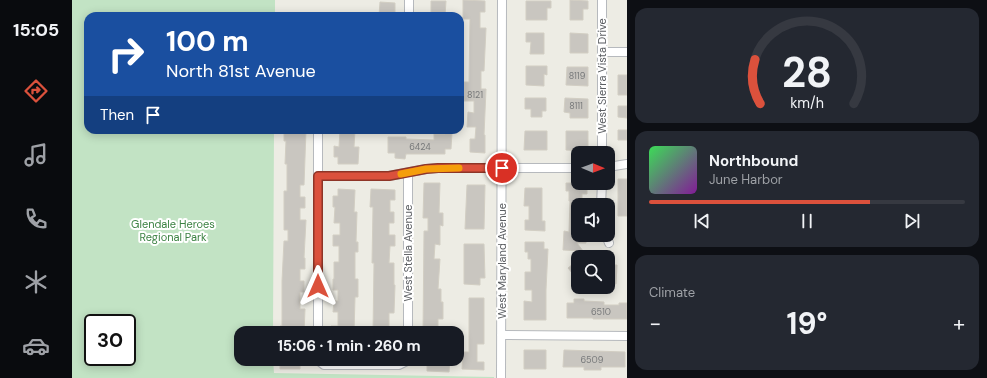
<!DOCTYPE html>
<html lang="en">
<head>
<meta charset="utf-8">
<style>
  body { margin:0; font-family:"DM Sans",sans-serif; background:#242831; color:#f1f3f6; height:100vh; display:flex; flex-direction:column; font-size:15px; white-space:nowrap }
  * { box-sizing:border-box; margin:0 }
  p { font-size:13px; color:#9ea1a6 }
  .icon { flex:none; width:22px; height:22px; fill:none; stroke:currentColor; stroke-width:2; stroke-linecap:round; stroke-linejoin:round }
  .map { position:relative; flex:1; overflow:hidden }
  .details { display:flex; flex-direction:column; gap:8px; padding:8px; background:#0d0f14; width:360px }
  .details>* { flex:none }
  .top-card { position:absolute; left:12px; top:12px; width:380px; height:122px; border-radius:12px; box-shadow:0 2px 10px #0003; background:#1a4fa0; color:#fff; overflow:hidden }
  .needle { width:26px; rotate:91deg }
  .tools { position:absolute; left:499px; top:146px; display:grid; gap:8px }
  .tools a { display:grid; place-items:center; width:44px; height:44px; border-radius:8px; background:#171b24; box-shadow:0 2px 10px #0003; font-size:20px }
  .speed { position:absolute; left:12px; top:314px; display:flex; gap:8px; font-size:20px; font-weight:700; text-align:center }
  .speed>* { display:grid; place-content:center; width:52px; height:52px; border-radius:50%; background:#171b24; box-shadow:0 2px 10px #0003; line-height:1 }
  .speed .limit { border:2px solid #111; border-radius:6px; background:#fff; color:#111 }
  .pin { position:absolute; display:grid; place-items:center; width:34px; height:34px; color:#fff; margin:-17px; border:2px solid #fff; border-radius:50%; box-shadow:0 1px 4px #0007 }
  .me { position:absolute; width:44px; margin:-22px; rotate:0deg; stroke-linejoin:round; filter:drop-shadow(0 0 3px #0008) }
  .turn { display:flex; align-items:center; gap:14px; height:84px; padding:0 16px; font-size:18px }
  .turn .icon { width:52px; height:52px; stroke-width:2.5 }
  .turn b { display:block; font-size:28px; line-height:34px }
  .then { display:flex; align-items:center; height:38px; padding:0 16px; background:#0003; gap:8px; font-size:15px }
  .big { font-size:30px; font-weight:700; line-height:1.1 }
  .details .tile { flex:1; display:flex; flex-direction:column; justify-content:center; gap:6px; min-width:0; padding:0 14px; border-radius:12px; background:#242831 }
  .details .dial { align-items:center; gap:0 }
  .dial svg { height:104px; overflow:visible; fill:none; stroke:#363941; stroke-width:7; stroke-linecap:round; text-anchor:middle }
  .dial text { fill:#f1f3f6; stroke:none }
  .song { display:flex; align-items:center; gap:12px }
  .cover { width:48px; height:48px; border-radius:6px; background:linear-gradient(135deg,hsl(130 70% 55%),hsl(290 70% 35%)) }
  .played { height:4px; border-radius:2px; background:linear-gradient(90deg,#db513c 70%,#363941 70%) }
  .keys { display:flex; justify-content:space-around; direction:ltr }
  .heat { display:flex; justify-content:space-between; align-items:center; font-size:22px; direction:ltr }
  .trip { position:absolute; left:162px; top:326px; width:230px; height:40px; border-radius:12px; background:#171b24; box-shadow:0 2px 10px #0003; font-weight:700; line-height:40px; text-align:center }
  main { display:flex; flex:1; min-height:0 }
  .menu { display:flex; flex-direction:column; width:72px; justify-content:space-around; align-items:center; background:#090b0e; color:#9ea1a6 }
  .menu .icon { width:28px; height:28px }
  .menu .active { color:#db513c }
  .menu b { font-size:18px; color:#f1f3f6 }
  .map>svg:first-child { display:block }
  .green { fill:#c2e3c4; fill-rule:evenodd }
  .building { fill:#c9c6c0; stroke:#d2cec3 }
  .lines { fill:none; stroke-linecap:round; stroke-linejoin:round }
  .minor-casing { stroke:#b6b9bd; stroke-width:10 }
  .minor { stroke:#fff; stroke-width:8 }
  .route-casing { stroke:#8e3527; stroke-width:10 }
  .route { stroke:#db513c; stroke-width:7 }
  .slow { stroke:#f59e0b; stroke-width:7 }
  .labels { text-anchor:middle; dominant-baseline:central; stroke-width:4; stroke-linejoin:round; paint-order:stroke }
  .number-label { font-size:9px; fill:#77797a }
  .street-label { font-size:11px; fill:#5c5f63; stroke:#fff }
  .park-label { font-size:11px; fill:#3c8243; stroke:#fff }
</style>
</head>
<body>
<main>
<nav class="menu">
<b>15:05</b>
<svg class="icon active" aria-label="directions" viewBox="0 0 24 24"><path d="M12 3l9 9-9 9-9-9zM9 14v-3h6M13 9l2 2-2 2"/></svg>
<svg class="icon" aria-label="music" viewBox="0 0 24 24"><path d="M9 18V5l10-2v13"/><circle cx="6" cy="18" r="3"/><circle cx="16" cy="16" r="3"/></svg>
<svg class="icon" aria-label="phone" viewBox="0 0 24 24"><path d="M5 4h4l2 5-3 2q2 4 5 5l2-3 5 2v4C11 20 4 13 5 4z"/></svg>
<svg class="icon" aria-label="climate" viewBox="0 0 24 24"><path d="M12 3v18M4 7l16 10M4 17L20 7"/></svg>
<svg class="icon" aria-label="car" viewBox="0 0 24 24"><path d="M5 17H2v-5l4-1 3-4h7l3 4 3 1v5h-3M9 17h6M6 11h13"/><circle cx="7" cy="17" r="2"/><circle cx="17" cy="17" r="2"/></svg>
</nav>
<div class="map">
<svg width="555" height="378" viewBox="0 0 555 378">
  <rect width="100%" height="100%" fill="#edece4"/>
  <path class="green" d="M 0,0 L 203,0 L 203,16 L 16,16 L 16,130 L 202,130 L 201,333 L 169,333 L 169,359 L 201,359 L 202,373 L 422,377 L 422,378 L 0,378 ZM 21,323 L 55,323 L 55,357 L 21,357 Z"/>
  <path class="building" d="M 391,0 L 413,1 L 413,12 L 408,12 L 408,28 L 414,28 L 412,71 L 409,71 L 409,89 L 414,89 L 412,135 L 413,135 L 413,153 L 398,152 L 398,139 L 403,139 L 404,127 L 395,127 L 396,112 L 402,113 L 402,101 L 392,101 L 392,82 L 397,82 L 398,19 L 391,19 Z
    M 498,0 L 516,1 L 516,9 L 511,9 L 511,20 L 498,20 Z
    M 359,1 L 374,1 L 373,16 L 359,16 Z
    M 454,1 L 479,1 L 479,8 L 475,8 L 475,20 L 454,20 Z
    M 308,2 L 323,3 L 323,16 L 307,16 Z
    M 454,33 L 472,33 L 472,54 L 458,54 L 459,42 L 454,42 Z
    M 498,33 L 516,34 L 516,53 L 498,53 Z
    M 454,66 L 475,66 L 475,75 L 472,74 L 472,86 L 454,85 Z
    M 495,67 L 516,67 L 516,86 L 494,85 Z
    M 546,75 L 555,75 L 555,95 L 546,95 Z
    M 453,98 L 474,98 L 474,111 L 470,111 L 470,117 L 459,117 L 459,109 L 453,109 Z
    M 493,98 L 516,99 L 516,118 L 498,118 L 498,113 L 492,112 Z
    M 546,106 L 555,106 L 555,118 L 546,117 Z
    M 212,130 L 234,130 L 232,185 L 228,185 L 228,197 L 233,197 L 233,208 L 228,208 L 228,220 L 234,220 L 232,258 L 233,258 L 233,269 L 228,269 L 228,281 L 232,281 L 232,292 L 228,292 L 228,309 L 233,309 L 232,333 L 208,333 L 208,326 L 210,326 L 210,281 L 212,241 L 216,241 L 216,230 L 212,230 L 212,191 L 215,191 L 215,164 L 213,164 L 214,141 L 212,141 Z
    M 268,130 L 283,130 L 282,147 L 287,147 L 286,164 L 266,164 L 266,157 L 262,157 L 262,146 L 267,147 Z
    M 546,130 L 555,130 L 555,140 L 546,140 Z
    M 453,131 L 475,131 L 475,150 L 452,150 Z
    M 494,131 L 516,131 L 516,151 L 494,150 Z
    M 373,132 L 380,132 L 379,149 L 373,149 L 373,154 L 334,154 L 333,159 L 323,158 L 323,153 L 316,153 L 316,137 L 334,137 L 334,139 L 362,140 L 362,134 L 373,134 Z
    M 546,179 L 555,179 L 555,216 L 546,216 Z
    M 352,183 L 368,183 L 367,213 L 371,213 L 371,226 L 368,225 L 368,245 L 363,244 L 362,259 L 368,259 L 366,289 L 369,289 L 369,302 L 371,302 L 371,319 L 366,319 L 366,333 L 351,333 L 352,231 L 356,231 L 356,218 L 351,218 Z
    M 494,183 L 515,183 L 515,194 L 510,194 L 510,201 L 506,201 L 506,235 L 514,235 L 514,243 L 505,243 L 511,251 L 491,250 L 492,231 L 497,232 L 498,201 L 497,201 L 497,191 L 494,191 Z
    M 395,185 L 413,185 L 412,229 L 393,229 Z
    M 453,188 L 470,188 L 470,221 L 473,221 L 473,231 L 453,230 L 453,220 L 457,220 L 457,206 L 452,206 Z
    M 266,189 L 283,190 L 282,212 L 285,212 L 284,242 L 286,242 L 286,252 L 283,252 L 283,279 L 286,279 L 286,297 L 283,297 L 282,333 L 259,333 L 259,326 L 266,326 L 266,312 L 261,312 L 262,301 L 266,301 L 266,290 L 261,290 L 261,279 L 262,279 L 262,262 L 267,262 L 267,246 L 261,246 L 261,235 L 268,235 L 268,223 L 262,223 L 263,207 L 261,207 L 261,196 L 266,196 Z
    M 299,189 L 323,190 L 323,200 L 318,200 L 318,212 L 322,212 L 322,223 L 317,223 L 317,235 L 323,235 L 323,246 L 318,246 L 317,263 L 322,263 L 322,285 L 323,285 L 322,313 L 317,313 L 317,327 L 324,327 L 324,333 L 301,333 L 302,263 L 300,263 L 301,207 L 298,207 Z
    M 453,242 L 472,242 L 472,249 L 476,249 L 474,290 L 474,320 L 452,320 L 452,301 L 460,302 L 460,290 L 453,290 L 453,272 L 459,272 L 459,259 L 456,259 L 456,252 L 453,252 Z
    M 392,244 L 412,244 L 413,278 L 408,278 L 408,285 L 392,284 Z
    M 506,260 L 506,280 L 496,268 Z
    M 536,265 L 545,265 L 544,284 L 536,284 Z
    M 397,298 L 412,298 L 412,344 L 405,344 L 405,362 L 412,362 L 412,370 L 390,369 L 391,352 L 397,352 Z
    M 502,299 L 512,299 L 512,301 L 532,302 L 532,305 L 547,305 L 547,303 L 555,303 L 555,319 L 521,319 L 521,318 L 495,318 L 495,303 L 502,303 Z
    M 452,350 L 474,350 L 474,369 L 452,369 Z
    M 492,350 L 553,352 L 553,367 L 529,367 L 529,370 L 512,370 L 512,367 L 491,367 Z
    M 208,359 L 228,359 L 228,369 L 208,369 Z
    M 362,359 L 378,359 L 377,372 L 355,371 L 355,364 L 362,364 Z"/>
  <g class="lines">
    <g class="minor-casing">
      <path id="minor" d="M 337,0 L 337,16
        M 530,52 L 555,52
        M 530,153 L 530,0
        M 536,167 L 555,164
        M 336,173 L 336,333
        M 246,176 L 317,176 L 354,169 L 366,168 L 506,168
        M 529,205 L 530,183
        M 534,235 L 537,243
        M 246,333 L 246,130
        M 429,335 L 555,336
        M 246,359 L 247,361 L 252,365 L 327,365 L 335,361 L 335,359
        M 429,378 L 430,0"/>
    </g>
    <use href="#minor" class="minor"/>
  </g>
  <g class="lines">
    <g class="route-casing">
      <path id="route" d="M 246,286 L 246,176 L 317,176 L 354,169 L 366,168 L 430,168"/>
    </g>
    <use href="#route" class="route"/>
    <path class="slow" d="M 329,174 L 354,169 L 387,168"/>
  </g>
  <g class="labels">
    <g class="number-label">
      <text x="505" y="76">8119</text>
      <text x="403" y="95">8121</text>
      <text x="504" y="106">8111</text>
      <text x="348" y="147">6424</text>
      <text x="529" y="312">6510</text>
      <text x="520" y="360">6509</text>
    </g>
    <g class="street-label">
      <text transform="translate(530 76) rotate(-90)">West Sierra Vista Drive</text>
      <text transform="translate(336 253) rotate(-90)">West Stella Avenue</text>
      <text transform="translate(430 261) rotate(-90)">West Maryland Avenue</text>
    </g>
    <g class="park-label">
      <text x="101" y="224">Glendale Heroes<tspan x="101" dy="13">Regional Park</tspan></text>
    </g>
  </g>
</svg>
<div class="tools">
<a><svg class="needle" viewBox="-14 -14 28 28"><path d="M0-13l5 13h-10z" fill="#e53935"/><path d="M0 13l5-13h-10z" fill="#9ea1a6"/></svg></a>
<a><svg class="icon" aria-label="sound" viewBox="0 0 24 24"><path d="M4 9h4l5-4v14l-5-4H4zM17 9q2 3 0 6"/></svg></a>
<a><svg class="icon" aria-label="search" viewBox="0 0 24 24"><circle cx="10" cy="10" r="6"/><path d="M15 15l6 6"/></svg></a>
</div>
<div class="speed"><div class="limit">30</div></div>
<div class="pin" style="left:430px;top:168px;background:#d93025"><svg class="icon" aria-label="arrive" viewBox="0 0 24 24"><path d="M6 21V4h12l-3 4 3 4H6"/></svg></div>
<svg class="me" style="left:246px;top:286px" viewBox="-20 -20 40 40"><path d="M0-17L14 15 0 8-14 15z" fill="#db513c" stroke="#fff" stroke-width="4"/></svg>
<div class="trip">15:06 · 1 min · 260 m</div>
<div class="top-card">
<div class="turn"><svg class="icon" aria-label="right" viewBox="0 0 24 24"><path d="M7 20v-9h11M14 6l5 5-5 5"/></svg><div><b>100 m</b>North 81st Avenue</div></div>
<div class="then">Then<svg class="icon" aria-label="arrive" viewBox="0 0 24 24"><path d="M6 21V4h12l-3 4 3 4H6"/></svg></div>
</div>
</div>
<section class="details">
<div class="tile dial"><svg viewBox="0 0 100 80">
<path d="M14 69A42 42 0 1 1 86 69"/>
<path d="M14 69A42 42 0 0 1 10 35" stroke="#db513c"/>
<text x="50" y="56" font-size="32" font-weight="700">28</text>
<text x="50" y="72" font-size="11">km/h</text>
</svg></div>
<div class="tile">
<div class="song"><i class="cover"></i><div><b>Northbound</b><p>June Harbor</p></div></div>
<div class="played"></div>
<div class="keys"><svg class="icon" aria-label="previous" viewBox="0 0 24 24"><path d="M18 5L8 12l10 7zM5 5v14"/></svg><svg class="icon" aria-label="pause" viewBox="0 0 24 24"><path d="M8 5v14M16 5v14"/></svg><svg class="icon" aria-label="next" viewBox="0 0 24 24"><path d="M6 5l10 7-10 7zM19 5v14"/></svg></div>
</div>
<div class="tile"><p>Climate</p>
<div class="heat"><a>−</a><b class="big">19°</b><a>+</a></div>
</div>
</section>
</main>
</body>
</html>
